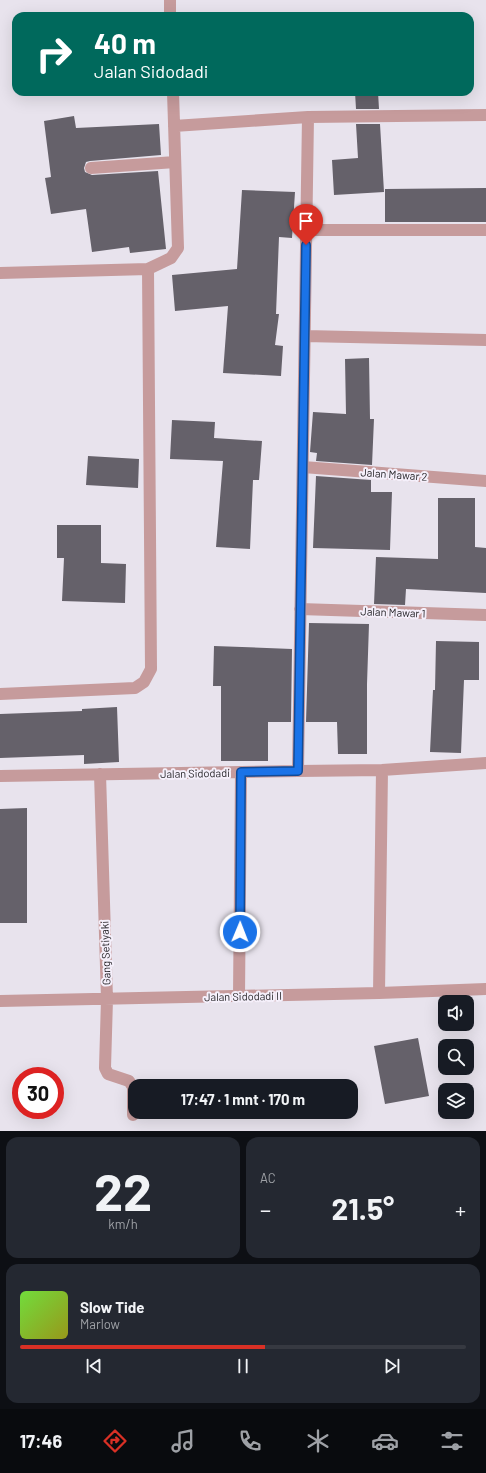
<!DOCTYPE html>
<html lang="id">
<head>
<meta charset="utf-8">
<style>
  body { margin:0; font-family:Barlow,sans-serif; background:#242831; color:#f1f3f6; height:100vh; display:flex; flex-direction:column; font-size:15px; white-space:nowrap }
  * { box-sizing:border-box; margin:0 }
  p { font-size:13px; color:#9ea1a6 }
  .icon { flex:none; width:22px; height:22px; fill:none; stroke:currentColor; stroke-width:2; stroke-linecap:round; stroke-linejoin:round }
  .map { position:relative; height:1131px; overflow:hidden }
  .sheet { display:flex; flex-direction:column; gap:6px; padding:6px; background:#0d0f14; flex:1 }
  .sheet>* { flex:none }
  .banner { position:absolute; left:12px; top:12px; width:462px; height:84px; border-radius:12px; box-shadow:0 4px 16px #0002; background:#00695c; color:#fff; overflow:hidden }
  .buttons { position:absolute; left:438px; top:995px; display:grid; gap:8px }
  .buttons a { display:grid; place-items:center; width:36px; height:36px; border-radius:8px; background:#171b24; box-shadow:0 4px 16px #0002; font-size:20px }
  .speed { position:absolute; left:12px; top:1067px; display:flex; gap:8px; font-size:20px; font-weight:700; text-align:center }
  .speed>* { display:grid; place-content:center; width:52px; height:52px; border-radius:50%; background:#171b24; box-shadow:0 4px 16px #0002; line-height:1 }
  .speed .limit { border:6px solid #d22; background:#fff; color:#111 }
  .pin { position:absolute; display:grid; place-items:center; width:34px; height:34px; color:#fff; margin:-41px -17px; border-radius:50% 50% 50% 0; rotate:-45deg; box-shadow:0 0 4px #0007 }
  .pin .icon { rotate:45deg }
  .me { position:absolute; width:44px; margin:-22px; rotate:1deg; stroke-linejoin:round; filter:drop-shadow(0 0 3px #0008) }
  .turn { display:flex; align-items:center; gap:14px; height:84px; padding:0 16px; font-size:18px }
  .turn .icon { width:52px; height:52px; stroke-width:2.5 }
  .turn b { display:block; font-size:28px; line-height:34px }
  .big { font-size:30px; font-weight:700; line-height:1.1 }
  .sheet .widget { flex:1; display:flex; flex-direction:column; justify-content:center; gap:6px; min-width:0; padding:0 14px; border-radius:12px; background:#242831 }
  .sheet .dial { align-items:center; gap:0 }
  .dial b { font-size:52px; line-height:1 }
  .song { display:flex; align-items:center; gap:12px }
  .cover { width:48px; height:48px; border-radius:6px; background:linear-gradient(135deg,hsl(100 70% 55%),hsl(60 70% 35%)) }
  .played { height:4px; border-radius:2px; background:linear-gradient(90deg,#d93025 55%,#363941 55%) }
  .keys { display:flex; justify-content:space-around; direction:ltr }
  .heat { display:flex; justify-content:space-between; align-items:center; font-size:22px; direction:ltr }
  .sheet .tiles { flex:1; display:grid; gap:6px; grid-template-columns:1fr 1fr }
  .widget:last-child { grid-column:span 2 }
  .trip { position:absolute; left:128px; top:1079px; width:230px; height:40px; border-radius:12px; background:#171b24; box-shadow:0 4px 16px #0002; font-weight:700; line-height:40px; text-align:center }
  .dock { display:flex; height:64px; justify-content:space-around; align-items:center; background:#090b0e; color:#9ea1a6 }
  .dock .icon { width:28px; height:28px }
  .dock .active { color:#d93025 }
  .dock b { font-size:18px; color:#f1f3f6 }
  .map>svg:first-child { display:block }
  .building { fill:#65616a }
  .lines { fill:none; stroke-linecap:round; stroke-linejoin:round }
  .minor { stroke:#c69b9c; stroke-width:12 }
  .route-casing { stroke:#114b97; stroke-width:10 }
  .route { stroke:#1a73e8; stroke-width:7 }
  .labels { text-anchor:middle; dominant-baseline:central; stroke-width:4; stroke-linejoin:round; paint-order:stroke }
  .street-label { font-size:11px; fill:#242226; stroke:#f5f0fb }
</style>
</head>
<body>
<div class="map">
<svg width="486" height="1131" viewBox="0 0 486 1131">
  <rect width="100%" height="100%" fill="#e8e3ed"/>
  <path class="building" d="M 355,92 L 378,92 L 379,109 L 356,109 Z
    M 74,116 L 76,128 L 159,124 L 161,155 L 90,161 L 86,162 L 84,168 L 85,172 L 92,175 L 158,171 L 166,249 L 130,253 L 129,247 L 92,252 L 86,209 L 51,214 L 45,178 L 51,177 L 44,121 Z
    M 356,124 L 380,124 L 384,192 L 334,195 L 332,160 L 358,158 Z
    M 486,188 L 486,222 L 385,222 L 385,189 Z
    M 242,190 L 295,192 L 292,238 L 279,237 L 276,314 L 279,314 L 275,345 L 283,346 L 281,376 L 223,373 L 228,306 L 175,311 L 172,275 L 237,269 Z
    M 369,358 L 370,419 L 374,419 L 372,465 L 316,461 L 317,453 L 310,452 L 313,412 L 346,414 L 345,359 Z
    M 172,420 L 215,422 L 214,438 L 262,441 L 259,480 L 253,480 L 250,549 L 216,547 L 223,461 L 170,459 Z
    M 88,456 L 139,459 L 138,488 L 86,485 Z
    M 316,476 L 371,480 L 371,492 L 392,492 L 390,550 L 313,548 Z
    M 438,498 L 475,498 L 475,547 L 486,548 L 486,593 L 406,589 L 405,605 L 374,604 L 376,557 L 438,559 Z
    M 57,525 L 101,525 L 101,563 L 126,564 L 125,603 L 62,601 L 64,558 L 57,558 Z
    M 309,623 L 369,624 L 367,684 L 367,754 L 338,754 L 337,722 L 306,722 Z
    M 436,641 L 479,642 L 479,680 L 464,680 L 461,753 L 430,752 L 433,690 L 435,690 Z
    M 214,646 L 292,649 L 291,722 L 268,722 L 268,761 L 221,761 L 221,686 L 213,686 Z
    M 117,707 L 119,762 L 84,764 L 84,755 L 0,758 L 0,714 L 82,711 L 82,709 Z
    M 27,808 L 27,923 L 0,923 L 0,809 Z
    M 418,1038 L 429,1096 L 385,1104 L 374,1046 Z"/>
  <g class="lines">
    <path class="minor" d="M 170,0 L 170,16
      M 174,126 L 308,117 L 486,115
      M 91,168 L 175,162
      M 306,230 L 486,230
      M 0,273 L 148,269
      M 305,336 L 486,340
      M 303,467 L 486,481
      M 300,609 L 486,615
      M 0,694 L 135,688 L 144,682 L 151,669 L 148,269 L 171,258 L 178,248 L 173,92
      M 298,771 L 308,117
      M 100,774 L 107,999 L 105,1068 L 108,1074 L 129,1081 L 133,1087 L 133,1115
      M 0,776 L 298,771 L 382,770 L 486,763
      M 379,993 L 382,770
      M 239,996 L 241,772
      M 0,1001 L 379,993 L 486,989"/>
  </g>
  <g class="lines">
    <g class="route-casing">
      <path id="route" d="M 240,932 L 241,772 L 298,771 L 306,245"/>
    </g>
    <use href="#route" class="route"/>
  </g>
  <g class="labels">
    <g class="street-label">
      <text transform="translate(394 474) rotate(4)">Jalan Mawar 2</text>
      <text transform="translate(393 612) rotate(2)">Jalan Mawar 1</text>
      <text transform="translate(195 773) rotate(-1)">Jalan Sidodadi</text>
      <text transform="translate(105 953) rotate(-92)">Gang Setiyaki</text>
      <text transform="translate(243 996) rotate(-1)">Jalan Sidodadi II</text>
    </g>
  </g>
</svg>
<div class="buttons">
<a><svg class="icon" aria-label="sound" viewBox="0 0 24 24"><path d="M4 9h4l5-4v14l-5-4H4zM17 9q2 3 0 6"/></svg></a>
<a><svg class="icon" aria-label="search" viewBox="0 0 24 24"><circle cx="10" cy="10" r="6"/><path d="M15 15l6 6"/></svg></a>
<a><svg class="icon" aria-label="layers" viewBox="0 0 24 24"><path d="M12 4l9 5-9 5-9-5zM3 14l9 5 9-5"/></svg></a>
</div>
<div class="speed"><div class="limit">30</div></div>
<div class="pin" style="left:306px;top:245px;background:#d93025"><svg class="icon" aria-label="arrive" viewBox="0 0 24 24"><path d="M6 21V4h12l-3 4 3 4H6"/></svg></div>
<svg class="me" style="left:240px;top:932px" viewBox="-20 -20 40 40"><circle r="17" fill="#1a73e8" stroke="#fff" stroke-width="3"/><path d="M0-11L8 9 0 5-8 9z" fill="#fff"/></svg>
<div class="trip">17:47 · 1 mnt · 170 m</div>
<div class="banner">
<div class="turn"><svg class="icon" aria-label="right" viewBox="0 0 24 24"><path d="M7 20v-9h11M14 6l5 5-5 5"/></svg><div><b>40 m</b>Jalan Sidodadi</div></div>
</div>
</div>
<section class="sheet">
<div class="tiles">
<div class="widget dial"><b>22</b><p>km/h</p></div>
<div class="widget"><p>AC</p>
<div class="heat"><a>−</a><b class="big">21.5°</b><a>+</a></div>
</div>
<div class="widget">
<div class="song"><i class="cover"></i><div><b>Slow Tide</b><p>Marlow</p></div></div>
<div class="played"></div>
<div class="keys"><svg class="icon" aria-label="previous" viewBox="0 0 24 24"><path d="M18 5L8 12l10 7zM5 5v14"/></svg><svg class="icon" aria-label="pause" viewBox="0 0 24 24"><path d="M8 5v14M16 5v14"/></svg><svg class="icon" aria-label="next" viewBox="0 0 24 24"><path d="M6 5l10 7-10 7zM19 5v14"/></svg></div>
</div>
</div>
</section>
<nav class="dock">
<b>17:46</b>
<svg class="icon active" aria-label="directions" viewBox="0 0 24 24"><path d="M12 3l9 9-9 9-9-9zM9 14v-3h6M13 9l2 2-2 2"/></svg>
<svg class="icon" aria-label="music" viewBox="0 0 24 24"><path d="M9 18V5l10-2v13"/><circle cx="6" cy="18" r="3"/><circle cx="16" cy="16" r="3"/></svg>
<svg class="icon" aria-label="phone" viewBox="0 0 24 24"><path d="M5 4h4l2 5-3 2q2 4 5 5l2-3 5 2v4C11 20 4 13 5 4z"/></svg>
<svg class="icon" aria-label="climate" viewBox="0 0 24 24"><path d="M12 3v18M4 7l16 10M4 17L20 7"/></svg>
<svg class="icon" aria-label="car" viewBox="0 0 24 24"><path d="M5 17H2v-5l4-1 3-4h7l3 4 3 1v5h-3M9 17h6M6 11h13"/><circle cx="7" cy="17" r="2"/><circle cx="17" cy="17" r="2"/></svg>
<svg class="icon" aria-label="filters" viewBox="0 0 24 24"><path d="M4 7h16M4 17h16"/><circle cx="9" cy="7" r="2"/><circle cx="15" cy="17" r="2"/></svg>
</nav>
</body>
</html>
